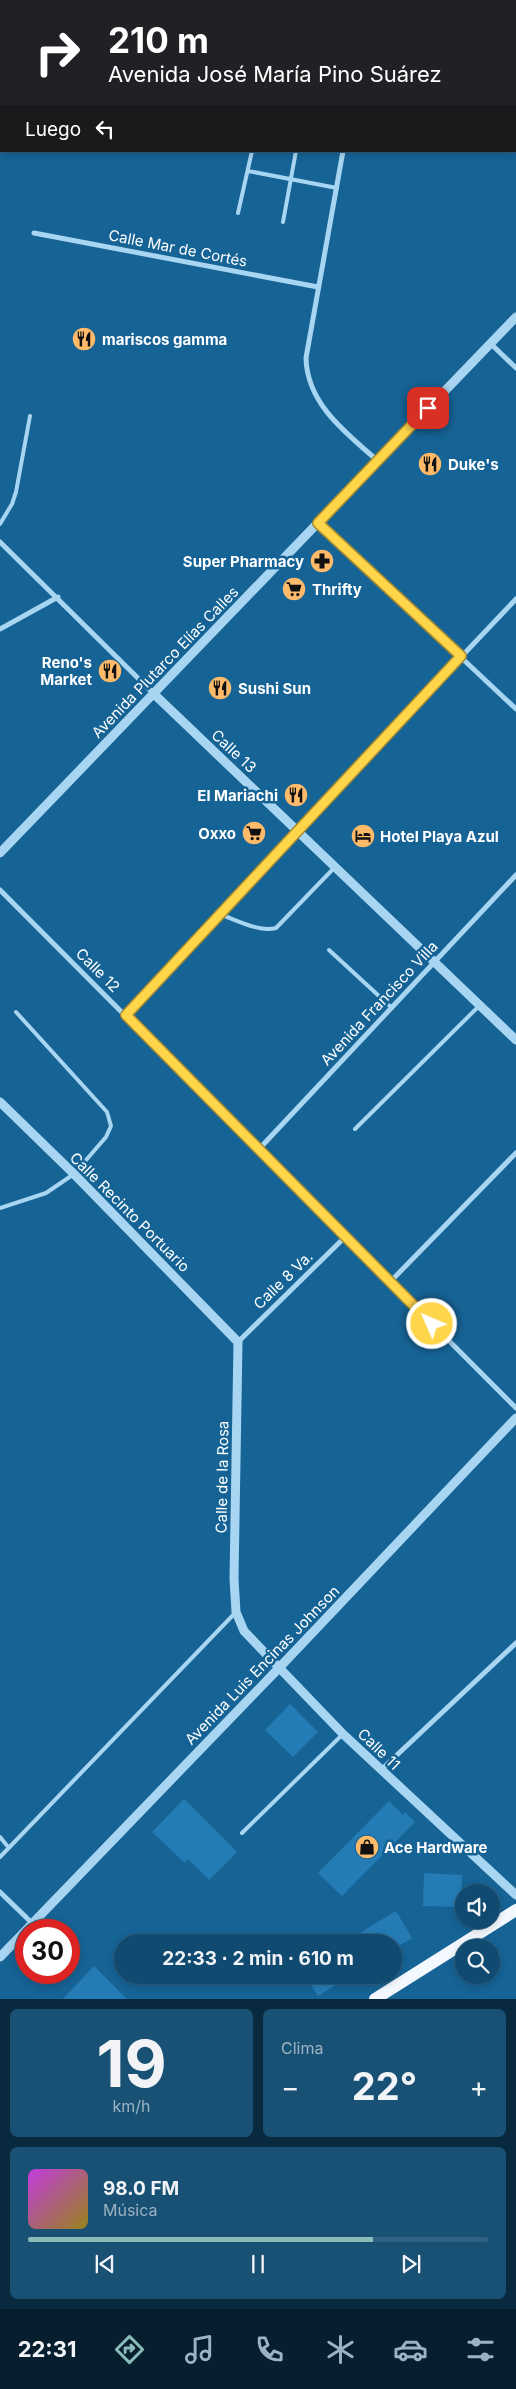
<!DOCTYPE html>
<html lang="es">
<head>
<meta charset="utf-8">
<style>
  body { margin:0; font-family:Inter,sans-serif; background:#195175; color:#f1f3f6; height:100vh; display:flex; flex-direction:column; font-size:19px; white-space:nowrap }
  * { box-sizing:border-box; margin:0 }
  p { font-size:16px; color:#9cb3c3 }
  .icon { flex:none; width:28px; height:28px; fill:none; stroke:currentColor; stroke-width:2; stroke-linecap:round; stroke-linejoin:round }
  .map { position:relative; height:1999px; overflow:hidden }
  .details { display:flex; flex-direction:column; gap:10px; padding:10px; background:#09293e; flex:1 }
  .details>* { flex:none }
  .banner { position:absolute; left:0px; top:0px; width:516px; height:152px; box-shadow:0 2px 8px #0003,0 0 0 1px #306283; background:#202124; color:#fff; overflow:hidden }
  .buttons { position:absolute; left:455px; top:1884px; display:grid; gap:10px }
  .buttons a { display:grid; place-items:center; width:45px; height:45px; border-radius:50%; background:#104a70; box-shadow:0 2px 8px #0003,0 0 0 1px #306283; font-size:25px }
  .speed { position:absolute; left:15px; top:1919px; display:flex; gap:10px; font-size:25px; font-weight:700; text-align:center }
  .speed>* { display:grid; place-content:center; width:65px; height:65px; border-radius:50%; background:#104a70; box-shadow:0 2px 8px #0003,0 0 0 1px #306283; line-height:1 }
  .speed .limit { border:8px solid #d22; background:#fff; color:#111 }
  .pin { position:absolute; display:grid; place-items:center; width:42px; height:42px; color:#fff; margin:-21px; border-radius:10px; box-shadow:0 2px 8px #0006 }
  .me { position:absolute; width:55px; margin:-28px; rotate:315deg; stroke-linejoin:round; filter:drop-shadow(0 0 4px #0008) }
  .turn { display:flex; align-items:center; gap:18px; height:105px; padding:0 25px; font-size:22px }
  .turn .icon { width:65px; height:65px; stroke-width:2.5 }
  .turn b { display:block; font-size:35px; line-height:42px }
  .then { display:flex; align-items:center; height:48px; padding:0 25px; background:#0003; gap:10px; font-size:19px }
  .big { font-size:38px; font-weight:700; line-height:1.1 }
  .details .card { flex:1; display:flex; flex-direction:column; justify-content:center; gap:8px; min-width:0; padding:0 18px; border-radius:8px; background:#195175 }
  .details .dial { align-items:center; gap:0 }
  .dial b { font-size:65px; line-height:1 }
  .song { display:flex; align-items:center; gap:15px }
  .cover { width:60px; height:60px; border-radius:8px; background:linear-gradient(135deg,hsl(290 70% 55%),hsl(50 70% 35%)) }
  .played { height:5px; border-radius:2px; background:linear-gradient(90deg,#8bbbb9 75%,#306283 75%) }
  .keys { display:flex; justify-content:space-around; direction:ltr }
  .heat { display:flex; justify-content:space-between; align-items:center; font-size:28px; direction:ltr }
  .details .tiles { flex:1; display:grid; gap:10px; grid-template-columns:1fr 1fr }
  .card:last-child { grid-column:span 2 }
  .trip { position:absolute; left:114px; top:1934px; width:288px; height:50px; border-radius:25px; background:#104a70; box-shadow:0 2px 8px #0003,0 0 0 1px #306283; font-weight:700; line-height:50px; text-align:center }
  .tabs { display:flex; height:80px; justify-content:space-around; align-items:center; background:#061e2d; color:#9cb3c3 }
  .tabs .icon { width:35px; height:35px }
  .tabs .current { color:#8bbbb9 }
  .tabs b { font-size:22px; color:#f1f3f6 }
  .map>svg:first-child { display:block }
  .building { fill:#257cb5 }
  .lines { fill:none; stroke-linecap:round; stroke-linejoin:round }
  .service { stroke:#a8d5f1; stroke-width:4 }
  .minor { stroke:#a8d5f1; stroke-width:5 }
  .tertiary { stroke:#a8d5f1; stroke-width:9 }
  .primary { stroke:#f3f9ff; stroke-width:12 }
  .route-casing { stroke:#a68a30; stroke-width:12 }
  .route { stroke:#ffd54a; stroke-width:9 }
  .labels { text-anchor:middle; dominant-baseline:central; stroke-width:5; stroke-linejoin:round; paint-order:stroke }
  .street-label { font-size:15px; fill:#fff; stroke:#166396 }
  .poi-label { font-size:15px; font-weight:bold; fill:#fff; stroke:#166396; text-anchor:start }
</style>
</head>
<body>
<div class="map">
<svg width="516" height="1999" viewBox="0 0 516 1999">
  <rect width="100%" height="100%" fill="#166396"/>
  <path class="building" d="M 290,1704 L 318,1732 L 293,1757 L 265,1730 Z
    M 184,1799 L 237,1852 L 209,1880 L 188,1859 L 185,1863 L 152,1832 Z
    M 389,1801 L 403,1815 L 405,1812 L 415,1822 L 342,1896 L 318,1873 Z
    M 424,1873 L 462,1875 L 461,1907 L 423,1906 Z
    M 396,1911 L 412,1938 L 392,1950 L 392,1942 L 345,1942 Z
    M 94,1966 L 127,1999 L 63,1999 Z
    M 305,1975 L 352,1975 L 318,1996 Z"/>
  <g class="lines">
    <path class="service" d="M 248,171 L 337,188
      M 238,213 L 252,151
      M 283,222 L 296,151
      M 0,524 L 12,504 L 16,492 L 30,416
      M 219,914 C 235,919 259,933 276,928 L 335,867
      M 329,950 L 392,1008
      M 355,1129 L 480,1005
      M 0,1208 L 46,1193 L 74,1174 L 106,1137 L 111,1126 L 107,1112 L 16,1012
      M 242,1833 L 343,1734
      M 0,1837 L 9,1848
      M 0,1857 L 236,1612"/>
    <path class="minor" d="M 343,151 L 306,358 C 307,404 346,433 378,461
      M 34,233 L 318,287
      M 490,343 L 516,368
      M 318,523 L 516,709
      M 0,542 L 154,694
      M 0,629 L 58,597
      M 0,890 L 516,1408
      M 126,1015 L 297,830 L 516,599
      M 260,1148 L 516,875
      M 390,1282 L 516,1153
      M 238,1342 L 345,1237
      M 381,1770 L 516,1643
      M 0,1892 L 33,1924"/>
    <path class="tertiary" d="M 154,694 L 516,1040
      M 0,853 L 516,317
      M 0,1102 L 74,1174 L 238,1342 L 234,1579 L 236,1612 L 244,1631 L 343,1734 L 516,1895
      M 0,1957 L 278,1669 L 516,1418"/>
    <path class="primary" d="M 375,1999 L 516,1910"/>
  </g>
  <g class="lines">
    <g class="route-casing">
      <path id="route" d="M 428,408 L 318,523 L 461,656 L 126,1015 L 432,1324"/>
    </g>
    <use href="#route" class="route"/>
  </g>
  <defs>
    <g id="restaurant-disc" transform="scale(1.25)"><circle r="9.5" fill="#ffbb69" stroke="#166396"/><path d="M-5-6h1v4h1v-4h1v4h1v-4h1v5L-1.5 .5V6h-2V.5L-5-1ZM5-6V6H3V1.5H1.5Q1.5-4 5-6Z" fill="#111"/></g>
    <g id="pharmacy-disc" transform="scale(1.25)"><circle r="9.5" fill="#ffbb69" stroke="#166396"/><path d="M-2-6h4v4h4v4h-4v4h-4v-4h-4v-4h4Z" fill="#111"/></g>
    <g id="supermarket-disc" transform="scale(1.25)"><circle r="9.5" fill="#ffbb69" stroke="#166396"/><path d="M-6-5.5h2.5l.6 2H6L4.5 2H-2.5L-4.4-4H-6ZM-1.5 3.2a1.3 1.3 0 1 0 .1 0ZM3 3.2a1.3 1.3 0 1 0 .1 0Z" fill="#111"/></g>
    <g id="hotel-disc" transform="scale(1.25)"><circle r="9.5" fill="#ffbb69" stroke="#166396"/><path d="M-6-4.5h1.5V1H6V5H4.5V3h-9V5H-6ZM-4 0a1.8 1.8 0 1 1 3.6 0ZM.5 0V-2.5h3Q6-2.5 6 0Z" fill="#111"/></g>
    <g id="shop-disc" transform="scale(1.25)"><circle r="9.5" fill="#ffbb69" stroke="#166396"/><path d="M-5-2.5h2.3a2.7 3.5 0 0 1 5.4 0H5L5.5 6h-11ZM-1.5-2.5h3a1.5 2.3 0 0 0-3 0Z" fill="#111"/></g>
  </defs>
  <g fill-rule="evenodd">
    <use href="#restaurant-disc" x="84" y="339"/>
    <use href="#restaurant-disc" x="430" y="464"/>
    <use href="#pharmacy-disc" x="322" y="561"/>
    <use href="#supermarket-disc" x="294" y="589"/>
    <use href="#restaurant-disc" x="110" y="671"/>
    <use href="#restaurant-disc" x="220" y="688"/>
    <use href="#restaurant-disc" x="296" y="795"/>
    <use href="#supermarket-disc" x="254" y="833"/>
    <use href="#hotel-disc" x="363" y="836"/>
    <use href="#shop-disc" x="367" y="1847"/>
  </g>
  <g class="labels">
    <g class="street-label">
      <text transform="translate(178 248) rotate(11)">Calle Mar de Cortés</text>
      <text transform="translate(165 662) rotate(-46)">Avenida Plutarco Elías Calles</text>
      <text transform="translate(234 751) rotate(43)">Calle 13</text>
      <text transform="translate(98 970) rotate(45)">Calle 12</text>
      <text transform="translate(379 1003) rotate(-47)">Avenida Francisco Villa</text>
      <text transform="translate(130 1212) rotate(45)">Calle Recinto Portuario</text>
      <text transform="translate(283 1280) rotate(-44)">Calle 8 Va.</text>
      <text transform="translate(222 1477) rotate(-89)">Calle de la Rosa</text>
      <text transform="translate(262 1665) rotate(-46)">Avenida Luis Encinas Johnson</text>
      <text transform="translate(379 1749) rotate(44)">Calle 11</text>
    </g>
    <g class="poi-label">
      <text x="102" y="339">mariscos gamma</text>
      <text x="448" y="464">Duke's</text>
      <text x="304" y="561" text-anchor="end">Super Pharmacy</text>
      <text x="312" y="589">Thrifty</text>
      <text x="92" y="662" text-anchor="end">Reno's<tspan x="92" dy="17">Market</tspan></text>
      <text x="238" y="688">Sushi Sun</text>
      <text x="278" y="795" text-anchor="end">El Mariachi</text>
      <text x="236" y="833" text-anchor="end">Oxxo</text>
      <text x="380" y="836">Hotel Playa Azul</text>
      <text x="384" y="1847">Ace Hardware</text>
    </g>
  </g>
</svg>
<div class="buttons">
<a><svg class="icon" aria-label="sound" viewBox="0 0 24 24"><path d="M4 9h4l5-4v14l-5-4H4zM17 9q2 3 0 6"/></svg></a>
<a><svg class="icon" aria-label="search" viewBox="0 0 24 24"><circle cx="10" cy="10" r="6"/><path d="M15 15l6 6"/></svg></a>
</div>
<div class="speed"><div class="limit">30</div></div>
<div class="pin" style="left:428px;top:408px;background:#d93025"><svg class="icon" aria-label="arrive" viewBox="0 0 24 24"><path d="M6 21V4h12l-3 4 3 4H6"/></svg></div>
<svg class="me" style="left:432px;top:1324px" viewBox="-20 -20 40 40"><circle r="17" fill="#ffd54a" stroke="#fff" stroke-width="3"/><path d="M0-11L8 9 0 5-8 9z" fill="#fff"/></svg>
<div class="trip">22:33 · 2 min · 610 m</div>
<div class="banner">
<div class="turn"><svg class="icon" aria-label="right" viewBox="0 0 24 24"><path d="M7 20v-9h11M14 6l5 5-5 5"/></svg><div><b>210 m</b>Avenida José María Pino Suárez</div></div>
<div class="then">Luego<svg class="icon" aria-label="left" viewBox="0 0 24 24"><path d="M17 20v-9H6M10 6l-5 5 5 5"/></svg></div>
</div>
</div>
<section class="details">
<div class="tiles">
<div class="card dial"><b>19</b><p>km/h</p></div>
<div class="card"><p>Clima</p>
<div class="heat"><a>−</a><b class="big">22°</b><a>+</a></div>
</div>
<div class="card">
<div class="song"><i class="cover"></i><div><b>98.0 FM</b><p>Música</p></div></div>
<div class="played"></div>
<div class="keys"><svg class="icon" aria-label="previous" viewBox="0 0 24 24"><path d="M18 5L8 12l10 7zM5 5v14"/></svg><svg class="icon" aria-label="pause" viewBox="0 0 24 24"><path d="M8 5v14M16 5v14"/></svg><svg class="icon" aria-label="next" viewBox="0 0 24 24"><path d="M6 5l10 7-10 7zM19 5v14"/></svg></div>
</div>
</div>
</section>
<nav class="tabs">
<b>22:31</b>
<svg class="icon current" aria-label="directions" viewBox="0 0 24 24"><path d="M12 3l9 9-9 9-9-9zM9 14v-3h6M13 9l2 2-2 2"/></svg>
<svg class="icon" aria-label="music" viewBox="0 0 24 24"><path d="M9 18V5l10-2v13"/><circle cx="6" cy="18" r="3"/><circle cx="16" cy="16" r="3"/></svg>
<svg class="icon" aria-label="phone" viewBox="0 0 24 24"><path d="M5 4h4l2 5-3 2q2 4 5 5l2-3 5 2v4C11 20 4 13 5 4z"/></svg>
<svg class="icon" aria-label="climate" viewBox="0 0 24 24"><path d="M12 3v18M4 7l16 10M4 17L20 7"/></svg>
<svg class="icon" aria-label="car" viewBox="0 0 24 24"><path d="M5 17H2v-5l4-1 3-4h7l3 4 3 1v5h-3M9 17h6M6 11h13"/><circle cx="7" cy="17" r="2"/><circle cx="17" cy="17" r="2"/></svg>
<svg class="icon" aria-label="filters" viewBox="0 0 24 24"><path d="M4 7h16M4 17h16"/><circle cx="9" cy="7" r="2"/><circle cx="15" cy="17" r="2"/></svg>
</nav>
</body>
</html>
